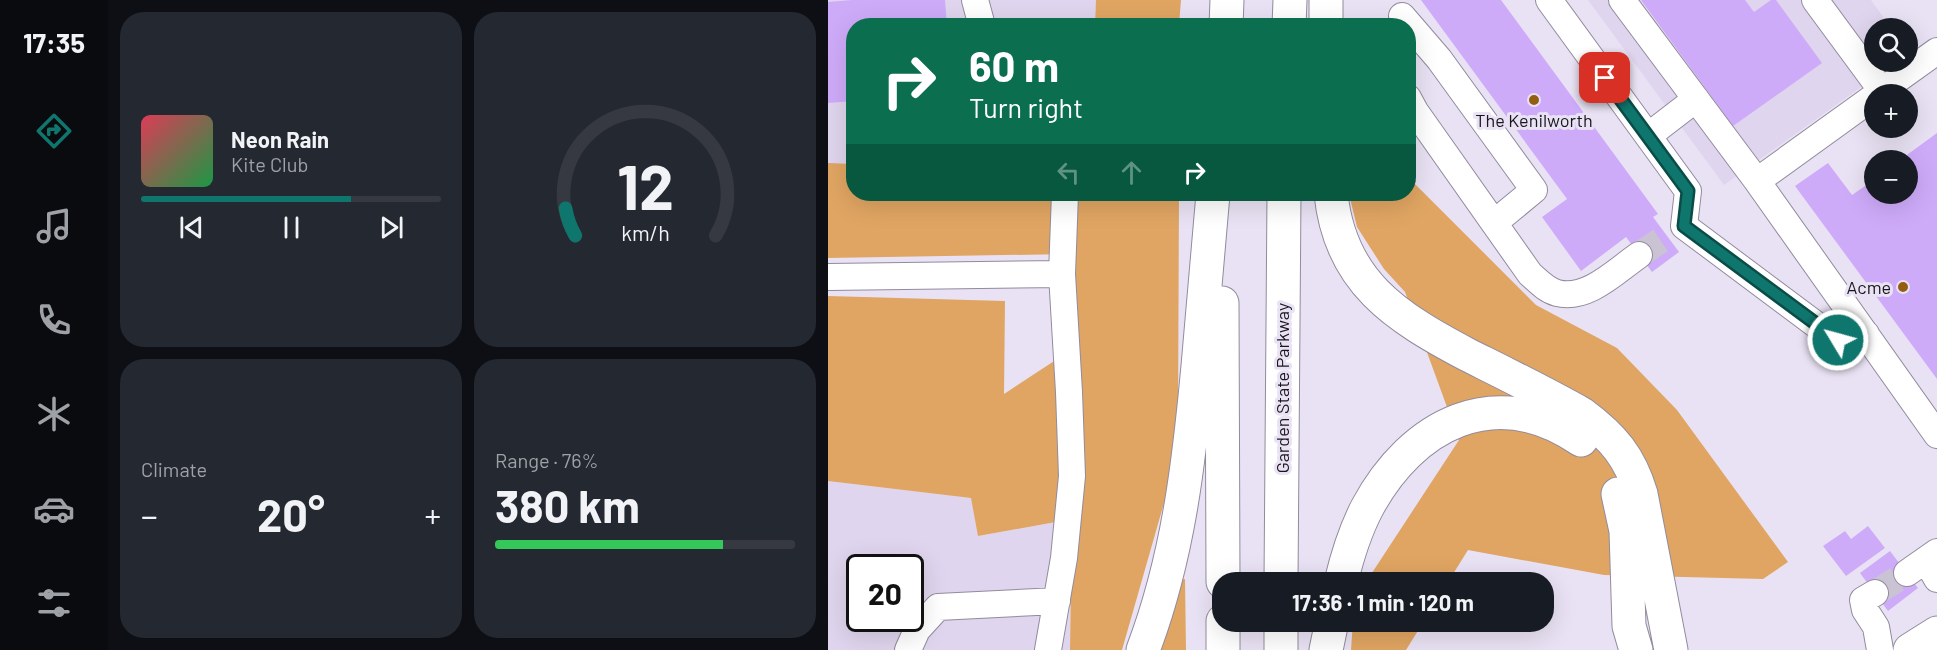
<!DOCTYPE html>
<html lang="en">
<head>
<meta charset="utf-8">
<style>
  body { margin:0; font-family:Barlow,sans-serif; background:#242831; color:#f1f3f6; height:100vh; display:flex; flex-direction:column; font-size:22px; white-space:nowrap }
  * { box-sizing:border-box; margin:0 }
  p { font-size:20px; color:#9ea1a6 }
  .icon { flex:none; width:33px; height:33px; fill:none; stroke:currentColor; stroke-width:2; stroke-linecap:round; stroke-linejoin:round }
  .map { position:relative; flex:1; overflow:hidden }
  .details { display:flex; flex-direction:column; gap:12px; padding:12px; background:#0d0f14; width:720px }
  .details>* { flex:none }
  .banner { position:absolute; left:18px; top:18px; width:570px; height:183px; border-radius:24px; box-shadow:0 6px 24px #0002; background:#0b6e4f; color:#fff; overflow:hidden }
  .tools { position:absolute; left:1036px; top:18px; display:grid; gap:12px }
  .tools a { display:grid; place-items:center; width:54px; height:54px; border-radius:50%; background:#171b24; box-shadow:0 6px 24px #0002; font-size:30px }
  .speed { position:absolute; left:18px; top:554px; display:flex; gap:12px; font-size:30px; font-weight:700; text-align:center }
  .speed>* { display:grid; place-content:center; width:78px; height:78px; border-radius:50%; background:#171b24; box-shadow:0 6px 24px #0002; line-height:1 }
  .speed .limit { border:3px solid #111; border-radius:9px; background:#fff; color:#111 }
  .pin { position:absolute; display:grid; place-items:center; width:51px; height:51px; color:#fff; margin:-26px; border-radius:12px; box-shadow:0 3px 9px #0006 }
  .me { position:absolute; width:66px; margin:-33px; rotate:307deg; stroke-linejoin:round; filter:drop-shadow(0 0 4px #0008) }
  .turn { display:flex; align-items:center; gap:21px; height:126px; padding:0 24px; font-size:27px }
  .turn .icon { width:78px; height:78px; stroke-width:2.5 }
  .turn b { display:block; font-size:42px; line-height:51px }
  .lanes { display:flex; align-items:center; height:57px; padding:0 24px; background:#0003; justify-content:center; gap:30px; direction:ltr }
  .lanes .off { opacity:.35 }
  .big { font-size:45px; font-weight:700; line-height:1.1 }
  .details .widget { flex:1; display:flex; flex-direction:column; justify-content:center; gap:9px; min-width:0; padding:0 21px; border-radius:24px; background:#242831 }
  .details .dial { align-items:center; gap:0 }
  .dial svg { height:156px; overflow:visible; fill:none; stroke:#363941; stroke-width:7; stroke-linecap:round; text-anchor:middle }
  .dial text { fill:#f1f3f6; stroke:none }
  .song { display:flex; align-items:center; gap:18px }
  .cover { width:72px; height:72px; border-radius:9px; background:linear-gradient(135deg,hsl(350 70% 55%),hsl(140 70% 35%)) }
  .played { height:6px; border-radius:3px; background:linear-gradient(90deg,#0f766e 70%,#363941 70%) }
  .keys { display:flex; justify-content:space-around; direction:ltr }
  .heat { display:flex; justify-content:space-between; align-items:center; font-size:33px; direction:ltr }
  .charge { height:9px; border-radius:4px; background:linear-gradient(90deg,#34c759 76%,#363941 0) }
  .details .tiles { flex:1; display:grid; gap:12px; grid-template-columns:repeat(2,1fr) }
  .trip { position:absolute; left:384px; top:572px; width:342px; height:60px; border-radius:24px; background:#171b24; box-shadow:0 6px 24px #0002; font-weight:700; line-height:60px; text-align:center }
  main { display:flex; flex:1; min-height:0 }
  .dock { display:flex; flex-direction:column; width:108px; justify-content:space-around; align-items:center; background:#090b0e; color:#9ea1a6 }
  .dock .icon { width:42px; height:42px }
  .dock .on { color:#0f766e }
  .dock b { font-size:27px; color:#f1f3f6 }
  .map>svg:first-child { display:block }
  .built { fill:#dfd5ee; fill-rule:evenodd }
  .green { fill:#e0a562 }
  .building { fill:#ceabf9 }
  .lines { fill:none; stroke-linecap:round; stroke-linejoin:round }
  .minor-tunnel { stroke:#cac3d3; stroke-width:26; stroke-dasharray:26 13; stroke-linecap:butt }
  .minor-casing { stroke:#928b9c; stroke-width:28 }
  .major-casing { stroke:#928b9c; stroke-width:35 }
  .highway-casing { stroke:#928b9c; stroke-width:35 }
  .minor { stroke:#fff; stroke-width:26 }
  .major { stroke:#fff; stroke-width:33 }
  .highway { stroke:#fff; stroke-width:33 }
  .route-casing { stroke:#0a4d48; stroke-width:15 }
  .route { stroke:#0f766e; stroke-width:10 }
  .poi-dot { fill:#935e13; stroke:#e9e2f4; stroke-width:2 }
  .labels { text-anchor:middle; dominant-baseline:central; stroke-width:6; stroke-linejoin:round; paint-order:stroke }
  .poi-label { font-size:18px; fill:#18151b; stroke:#e9e2f4 }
  .street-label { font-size:18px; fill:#18151b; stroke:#e9e2f4 }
</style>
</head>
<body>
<main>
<nav class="dock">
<b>17:35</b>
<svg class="icon on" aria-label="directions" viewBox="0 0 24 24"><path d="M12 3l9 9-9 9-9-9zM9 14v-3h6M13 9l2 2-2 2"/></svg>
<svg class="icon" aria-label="music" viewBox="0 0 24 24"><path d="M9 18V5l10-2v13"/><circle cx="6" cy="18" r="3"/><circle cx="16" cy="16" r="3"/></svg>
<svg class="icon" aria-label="phone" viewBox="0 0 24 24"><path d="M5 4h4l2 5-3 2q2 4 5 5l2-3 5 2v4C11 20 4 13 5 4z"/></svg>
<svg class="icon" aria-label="climate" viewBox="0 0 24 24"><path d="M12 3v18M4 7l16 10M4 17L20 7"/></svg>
<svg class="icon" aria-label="car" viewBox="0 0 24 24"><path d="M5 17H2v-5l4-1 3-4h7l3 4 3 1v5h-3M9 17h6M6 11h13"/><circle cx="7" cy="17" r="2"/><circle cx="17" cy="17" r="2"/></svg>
<svg class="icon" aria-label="filters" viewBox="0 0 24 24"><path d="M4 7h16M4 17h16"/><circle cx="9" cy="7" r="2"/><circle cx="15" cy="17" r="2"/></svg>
</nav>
<section class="details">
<div class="tiles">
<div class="widget">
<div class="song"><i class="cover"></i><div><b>Neon Rain</b><p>Kite Club</p></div></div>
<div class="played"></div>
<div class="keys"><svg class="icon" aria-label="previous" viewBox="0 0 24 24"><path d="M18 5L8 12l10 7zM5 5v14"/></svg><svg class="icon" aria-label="pause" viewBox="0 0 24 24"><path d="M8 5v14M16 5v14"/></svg><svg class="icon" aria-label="next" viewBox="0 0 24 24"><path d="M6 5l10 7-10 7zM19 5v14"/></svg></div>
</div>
<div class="widget dial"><svg viewBox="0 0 100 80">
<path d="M14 69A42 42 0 1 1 86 69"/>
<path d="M14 69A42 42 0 0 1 9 55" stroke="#0f766e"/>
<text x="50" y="56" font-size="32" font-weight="700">12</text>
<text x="50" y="72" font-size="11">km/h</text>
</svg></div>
<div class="widget"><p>Climate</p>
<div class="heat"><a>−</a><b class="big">20°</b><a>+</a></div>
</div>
<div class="widget"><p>Range · 76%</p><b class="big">380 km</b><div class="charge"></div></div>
</div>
</section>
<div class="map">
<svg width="1109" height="650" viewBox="0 0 1109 650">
  <rect width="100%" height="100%" fill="#e9e2f4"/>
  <path class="built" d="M 0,0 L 268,0 L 267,25 L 26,26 L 25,174 L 0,176 Z
    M 760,0 L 1043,0 L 1063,28 L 1047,28 L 1047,62 L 1068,62 L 896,185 Z
    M 0,481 L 143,498 L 151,536 L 244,519 L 242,650 L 0,650 ZM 32,567 L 82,567 L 82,618 L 32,618 Z"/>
  <path class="green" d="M 268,0 L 353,0 L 351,25 L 267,25 Z
    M 0,163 L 25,164 L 26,194 L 351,194 L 350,423 L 348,461 L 294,650 L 242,650 L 244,519 L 150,536 L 143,498 L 0,481 L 0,296 L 177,301 L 176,394 L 243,350 L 241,254 L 0,258 Z
    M 581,178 L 708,305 L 789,348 L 849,410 L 960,562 L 935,579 L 776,575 L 640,550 L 620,582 L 538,582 L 631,440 L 577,292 L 556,269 L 529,227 L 521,194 L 580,194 Z
    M 357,579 L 358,650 L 328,650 L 349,580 Z
    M 525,621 L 596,621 L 578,650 L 523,650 Z"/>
  <path class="building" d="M 24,0 L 117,0 L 119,26 L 26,26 L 26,101 L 0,103 L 0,2 Z
    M 593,0 L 673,0 L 830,214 L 825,217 L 851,252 L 824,272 L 798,237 L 753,271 L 714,217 L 739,199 Z
    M 813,0 L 917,0 L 926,12 L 943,0 L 948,0 L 994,63 L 905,126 Z
    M 1109,133 L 1109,379 L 967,186 L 1000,163 L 1024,195 L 1047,179 L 1047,194 L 1080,194 L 1080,160 L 1072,160 Z
    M 1040,526 L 1057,548 L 1018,576 L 995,546 L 1017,531 L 1023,539 Z
    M 1062,551 L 1090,588 L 1060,611 L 1032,573 Z"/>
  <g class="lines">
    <path class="minor-tunnel" d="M 811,255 L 839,236
      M 1047,593 L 1079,573"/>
    <g class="minor-casing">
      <path id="minor" d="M 147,0 L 154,26
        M 721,0 L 860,191 L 856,226
        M 794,0 L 929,181 L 1109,435
        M 987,0 L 1054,91
        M 574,16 L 611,59 L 706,190 L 666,223
        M 1049,94 L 1109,51
        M 580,98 L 587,111 L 702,274 C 710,281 718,290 729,293 C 759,301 788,271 811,255
        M 820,136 L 868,99
        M 929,181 L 1047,96
        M 856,226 L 1010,341 L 1038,334
        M 0,277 L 234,274
        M 1098,560 L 1109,579
        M 1079,573 L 1109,552
        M 1047,593 L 1035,600 L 1037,610 L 1048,627 L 1052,650
        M 80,650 L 89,630 L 110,607 L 229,601
        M 220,650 L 236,558 L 244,476 L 241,392 L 234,274 L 237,194"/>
    </g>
    <g class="major-casing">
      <path id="major" d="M 1082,650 L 1109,633"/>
    </g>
    <g class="highway-casing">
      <path id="highway" d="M 498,0 L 498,26
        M 398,26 L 399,0
        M 461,26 L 462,0
        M 503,194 C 512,282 568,317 640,355 C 678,374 717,393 754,414 C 785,437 802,457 813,494 L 843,650
        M 394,303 L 395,582
        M 790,494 L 798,531 L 801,626 L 808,650
        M 453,582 L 456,194
        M 513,582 C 519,557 527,531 539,508 C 584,424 667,381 753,440
        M 395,621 L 395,650
        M 453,621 L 453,650
        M 315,650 C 350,558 361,463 370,366 C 375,308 380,251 385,194
        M 498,650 L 504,621"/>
    </g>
    <use href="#minor" class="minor"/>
    <use href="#major" class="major"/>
    <use href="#highway" class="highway"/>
  </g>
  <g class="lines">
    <g class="route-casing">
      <path id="route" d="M 777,78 L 860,191 L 856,226 L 1010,340"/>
    </g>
    <use href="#route" class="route"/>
  </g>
  <g class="poi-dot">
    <circle cx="706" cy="100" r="6"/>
    <circle cx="1075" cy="287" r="6"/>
  </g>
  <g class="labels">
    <g class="poi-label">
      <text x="706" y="120">The Kenilworth</text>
      <text x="1063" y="287" text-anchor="end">Acme</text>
    </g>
    <g class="street-label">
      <text transform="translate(454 388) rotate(-90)">Garden State Parkway</text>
    </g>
  </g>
</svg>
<div class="tools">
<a><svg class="icon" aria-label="search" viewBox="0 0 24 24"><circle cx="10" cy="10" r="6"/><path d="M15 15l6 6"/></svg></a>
<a>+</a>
<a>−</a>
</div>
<div class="speed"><div class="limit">20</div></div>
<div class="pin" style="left:777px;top:78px;background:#d93025"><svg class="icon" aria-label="arrive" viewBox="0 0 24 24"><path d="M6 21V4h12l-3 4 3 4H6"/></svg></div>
<svg class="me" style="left:1010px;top:340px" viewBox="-20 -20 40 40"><circle r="17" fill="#0f766e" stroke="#fff" stroke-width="3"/><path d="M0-11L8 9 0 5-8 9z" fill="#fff"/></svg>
<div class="trip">17:36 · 1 min · 120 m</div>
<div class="banner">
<div class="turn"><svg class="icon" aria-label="right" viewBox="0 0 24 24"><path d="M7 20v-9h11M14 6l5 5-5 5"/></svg><div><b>60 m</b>Turn right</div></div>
<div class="lanes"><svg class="icon off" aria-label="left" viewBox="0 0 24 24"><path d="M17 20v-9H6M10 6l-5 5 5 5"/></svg><svg class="icon off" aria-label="ahead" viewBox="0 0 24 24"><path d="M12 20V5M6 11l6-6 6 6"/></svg><svg class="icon" aria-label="right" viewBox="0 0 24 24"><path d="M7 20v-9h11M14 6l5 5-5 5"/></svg></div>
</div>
</div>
</main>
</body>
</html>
